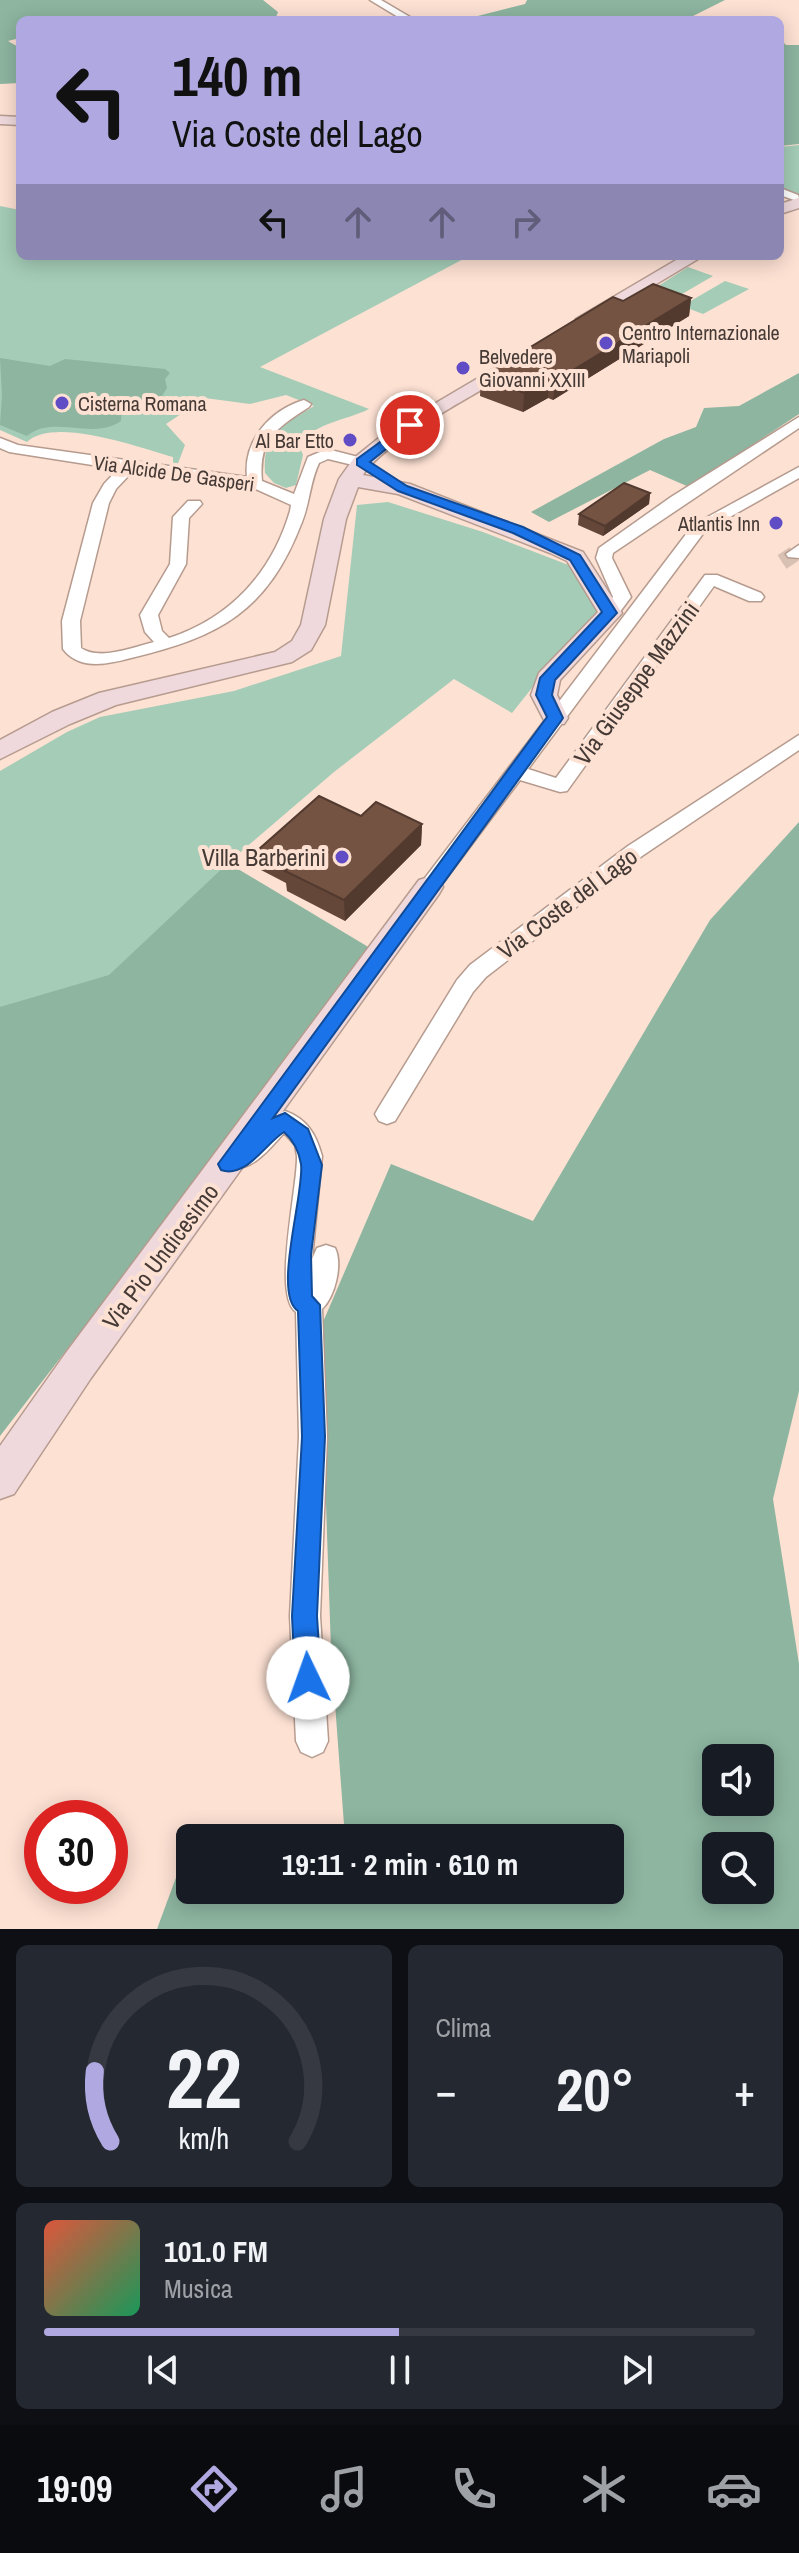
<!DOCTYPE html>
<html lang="it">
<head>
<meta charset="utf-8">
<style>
  body { margin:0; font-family:"Archivo Narrow",sans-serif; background:#242831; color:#f1f3f6; height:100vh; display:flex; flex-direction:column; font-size:30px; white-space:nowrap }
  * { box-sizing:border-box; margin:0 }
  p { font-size:26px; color:#9ea1a6 }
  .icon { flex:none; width:44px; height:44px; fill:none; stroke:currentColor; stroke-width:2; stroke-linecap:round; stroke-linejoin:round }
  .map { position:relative; height:1929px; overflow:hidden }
  .details { display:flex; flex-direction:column; gap:16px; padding:16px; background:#0d0f14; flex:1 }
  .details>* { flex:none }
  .hud { position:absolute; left:16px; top:16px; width:768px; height:244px; border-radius:12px; box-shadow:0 4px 20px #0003; background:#b0a8e0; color:#111; overflow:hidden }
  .controls { position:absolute; left:702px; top:1744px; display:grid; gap:16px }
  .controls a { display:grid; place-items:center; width:72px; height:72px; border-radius:12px; background:#171b24; box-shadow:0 4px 20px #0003; font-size:40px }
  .speed { position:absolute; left:24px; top:1800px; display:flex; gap:16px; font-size:40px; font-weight:700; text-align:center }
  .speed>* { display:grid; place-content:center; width:104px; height:104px; border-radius:50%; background:#171b24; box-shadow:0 4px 20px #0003; line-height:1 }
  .speed .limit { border:12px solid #d22; background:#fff; color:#111 }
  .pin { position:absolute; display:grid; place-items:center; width:68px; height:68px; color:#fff; margin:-34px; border:4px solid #fff; border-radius:50%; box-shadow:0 2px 8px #0007 }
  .me { position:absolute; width:88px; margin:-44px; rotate:357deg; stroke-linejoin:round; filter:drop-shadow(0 0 6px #0008) }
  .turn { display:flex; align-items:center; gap:28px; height:168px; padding:0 24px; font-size:36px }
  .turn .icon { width:104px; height:104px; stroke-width:2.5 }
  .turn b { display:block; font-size:56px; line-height:68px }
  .lanes { display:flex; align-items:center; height:76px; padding:0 24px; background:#0003; justify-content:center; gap:40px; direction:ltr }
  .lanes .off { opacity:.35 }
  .big { font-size:60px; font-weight:700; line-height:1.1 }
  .details .tile { flex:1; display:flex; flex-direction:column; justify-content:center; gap:12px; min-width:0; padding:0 28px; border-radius:12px; background:#242831 }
  .details .dial { align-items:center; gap:0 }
  .dial svg { height:208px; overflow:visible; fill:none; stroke:#363941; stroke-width:7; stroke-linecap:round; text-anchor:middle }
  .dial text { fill:#f1f3f6; stroke:none }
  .song { display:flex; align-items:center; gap:24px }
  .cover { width:96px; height:96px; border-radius:12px; background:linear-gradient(135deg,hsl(10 70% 55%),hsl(150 70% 35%)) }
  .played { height:8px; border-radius:4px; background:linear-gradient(90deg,#b0a8e0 50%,#363941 50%) }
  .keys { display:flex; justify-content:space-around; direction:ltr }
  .heat { display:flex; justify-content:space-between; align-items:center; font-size:44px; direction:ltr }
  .details .tiles { flex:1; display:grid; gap:16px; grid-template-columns:1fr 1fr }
  .tile:last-child { grid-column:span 2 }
  .trip { position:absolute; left:176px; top:1824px; width:448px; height:80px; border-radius:12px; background:#171b24; box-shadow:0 4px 20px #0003; font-weight:700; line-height:80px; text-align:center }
  .dock { display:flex; height:128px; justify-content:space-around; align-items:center; background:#090b0e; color:#9ea1a6 }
  .dock .icon { width:56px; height:56px }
  .dock .current { color:#b0a8e0 }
  .dock b { font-size:36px; color:#f1f3f6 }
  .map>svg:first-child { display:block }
  .green { fill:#a4ccb7 }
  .forest { fill:#8db5a0; fill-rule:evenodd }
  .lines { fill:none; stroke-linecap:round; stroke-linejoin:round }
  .street-tunnel { stroke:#d8c0b3; stroke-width:16; stroke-dasharray:16 8; stroke-linecap:butt }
  .street-casing { stroke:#b69b8f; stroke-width:3 }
  .secondary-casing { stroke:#b69b8f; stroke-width:3 }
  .street { fill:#fff; fill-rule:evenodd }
  .secondary { fill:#efd9dc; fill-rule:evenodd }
  .wall { fill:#65473a }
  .shaded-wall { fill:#523a2f }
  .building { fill:#755343; stroke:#523a2f; stroke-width:2 }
  .route { fill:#1a73e8; stroke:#114b97; stroke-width:2 }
  .poi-dot { fill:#604cc5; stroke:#fde1d3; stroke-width:3 }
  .labels { text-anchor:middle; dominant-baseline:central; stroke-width:8; stroke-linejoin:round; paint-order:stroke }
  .far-poi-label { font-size:20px; fill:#453a35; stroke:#fde1d3; text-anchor:start }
  .far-street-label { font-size:20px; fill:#453a35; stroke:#fde1d3 }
  .street-label { font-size:24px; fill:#453a35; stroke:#fde1d3 }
  .poi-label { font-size:24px; fill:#453a35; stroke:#fde1d3; text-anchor:end }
</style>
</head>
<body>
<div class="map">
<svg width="799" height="1929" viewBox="0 0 799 1929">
  <rect width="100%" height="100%" fill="#fde1d3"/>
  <path class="green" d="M 799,145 L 799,194 L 794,195 L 780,187 L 780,147 Z
    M 0,206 L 20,210 L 20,256 L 469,256 L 260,367 L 369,409 C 345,421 315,422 299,445 L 303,455 L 296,485 L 286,488 L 274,483 L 265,473 C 262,433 284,425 314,406 L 286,395 L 250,404 L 205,398 L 166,424 L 185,445 L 177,466 L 173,465 L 173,457 C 140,448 54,416 27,442 L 0,430 Z
    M 688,267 L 713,276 L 670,301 L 647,293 Z
    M 725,281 L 749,289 L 703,314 L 682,306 Z
    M 388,502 L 483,532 L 571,566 L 601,613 L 539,679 L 512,713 L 454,679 L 334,772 L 229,862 L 0,1436 L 0,771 L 67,732 L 100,717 L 234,691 L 341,656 L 357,505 Z"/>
  <path class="forest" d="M 0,0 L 263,0 L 278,12 L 275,20 L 20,20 L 20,38 L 8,41 L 20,48 L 20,83 L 0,84 Z
    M 527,0 L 725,0 L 685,20 L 462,20 L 525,4 Z
    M 780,39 L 786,45 L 799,45 L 799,144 L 780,146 Z
    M 0,358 L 50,366 L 65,359 L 165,369 L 170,373 L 165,379 L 167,388 L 162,396 L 130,403 L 122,409 L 121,421 C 93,441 53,414 27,436 L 0,425 L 2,395 Z
    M 799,373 L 799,414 L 689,487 L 650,470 L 549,522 L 531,512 L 664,439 L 696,427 L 704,408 L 739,406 Z
    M 799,822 L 799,1391 L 773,1499 L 799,1664 L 799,1929 L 157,1929 L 188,1845 L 190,1890 L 319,1890 L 348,1900 L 348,1890 L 610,1890 L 610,1838 L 345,1838 L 331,1650 L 320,1329 L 391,1164 L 533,1221 L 710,920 ZM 716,1758 L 760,1758 L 760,1802 L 716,1802 ZM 716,1846 L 760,1846 L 760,1890 L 716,1890 Z
    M 228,863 L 375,951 L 0,1436 L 0,1007 L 109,975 Z"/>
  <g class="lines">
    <path class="street-tunnel" d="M 782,562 L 794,554"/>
    <g class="street-casing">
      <path id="street" d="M 370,0 L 381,0 L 415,20 L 403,20 Z
        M 780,188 L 798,195 L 799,198 L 794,200 L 780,195 Z
        M 304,400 L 311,404 L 309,407 C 277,428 258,439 262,481 L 294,494 L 308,457 L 327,449 L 366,459 L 369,462 L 361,467 L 328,459 L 319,463 C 310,482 310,502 302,522 C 268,611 220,637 131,658 C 108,664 80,671 63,649 L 62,621 L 93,503 L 104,484 L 118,469 L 9,452 L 0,448 L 0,438 L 18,445 L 247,477 C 243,441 270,410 304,400 ZM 133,471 L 251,487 L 291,505 L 290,511 C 272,573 230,618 169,638 L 162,631 L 158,615 L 186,564 L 189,518 L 202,504 L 200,501 L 188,501 L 173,517 L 170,564 L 140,615 L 145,632 L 154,642 C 133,647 100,661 81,648 L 80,621 L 109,503 L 116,489 Z
        M 799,417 L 799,428 L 613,553 L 612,558 L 631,597 L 616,617 L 604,617 L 601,613 L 613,597 L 596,558 L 599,548 L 671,497 Z
        M 799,467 L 799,478 L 705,531 L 528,769 L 556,778 L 705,575 L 717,575 L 761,593 L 764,597 L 761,601 L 749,601 L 714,586 L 567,791 L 560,792 L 520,780 L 436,892 L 422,892 L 419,887 L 422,882 L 693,525 Z
        M 799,545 L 799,558 L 788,557 L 786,554 Z
        M 799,735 L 799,750 L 642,856 L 486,977 L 473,992 L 395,1121 L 387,1124 L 379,1121 L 375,1114 L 379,1107 L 457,980 L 470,965 L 628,846 Z
        M 285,1111 C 307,1119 316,1134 322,1156 L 312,1259 L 317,1248 L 326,1245 L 335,1248 C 343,1264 335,1297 322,1309 L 327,1437 L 320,1616 L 328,1741 L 323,1752 L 312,1757 L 301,1752 L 296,1741 L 290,1616 L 299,1437 L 296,1312 C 272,1296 298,1185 297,1156 L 295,1145 L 284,1133 C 270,1148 250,1175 227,1167 L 224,1160 C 226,1156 266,1118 272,1115 C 275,1113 282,1112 285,1111 Z"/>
    </g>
    <g class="secondary-casing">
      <path id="secondary" d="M 0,116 L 20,117 L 20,125 L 0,124 Z
        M 799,198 L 799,208 L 780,214 L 780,204 Z
        M 683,256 L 703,256 L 591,323 L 585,324 L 576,319 Z
        M 514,357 L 523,363 L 521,367 C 482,391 385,440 363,475 L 410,484 L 583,552 L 622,613 L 560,680 L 557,695 L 568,718 L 564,724 L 546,724 L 531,695 L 539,673 L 598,612 L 567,561 L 550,553 L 398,494 L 358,487 L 346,519 L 325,625 L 311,650 L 292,662 L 116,705 L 70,724 L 0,759 L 0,740 L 52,712 L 99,693 L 275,652 L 292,641 L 301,625 L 324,519 L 339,479 L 354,458 L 385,433 Z
        M 429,877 L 439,880 L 443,887 L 439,894 L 91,1378 L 14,1494 L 0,1499 L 0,1446 L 65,1354 L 419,880 Z"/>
    </g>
    <use href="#street" class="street"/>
    <use href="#secondary" class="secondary"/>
  </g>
  <path class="wall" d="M 691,298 L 689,316 L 553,400 L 548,398 L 523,412 L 480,396 L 481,377 L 623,301 Z
    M 650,493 L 649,504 L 603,536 L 578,525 L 579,514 Z
    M 361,816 L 422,824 L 421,845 L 345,921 L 287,891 L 286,883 L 261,870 L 259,849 Z"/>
  <path class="shaded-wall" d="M 691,298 L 689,316 L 553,400 L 555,381 Z
    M 549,379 L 548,398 L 523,412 L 524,393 Z
    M 650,493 L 649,504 L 603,536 L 605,526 Z
    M 422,824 L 421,845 L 345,921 L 344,900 Z"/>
  <path class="building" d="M 653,284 L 691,298 L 555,381 L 549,379 L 524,393 L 481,377 L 613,297 L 623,301 Z
    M 624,483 L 650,493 L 605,526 L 579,514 Z
    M 319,796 L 361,816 L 376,802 L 422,824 L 344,900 L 285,871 L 291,865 L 259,849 Z"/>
  <path class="route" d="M 406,423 L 416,425 L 370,462 L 407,486 L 523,527 L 580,555 L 617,613 L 555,680 L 552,695 L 563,718 L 561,721 L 273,1118 L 285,1113 L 308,1129 L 322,1165 L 311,1255 L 312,1296 L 320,1305 L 325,1437 L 317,1616 L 321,1678 L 318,1688 L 308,1691 L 299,1688 L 295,1678 L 292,1616 L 302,1437 L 298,1311 C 272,1294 305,1192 301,1164 C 299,1152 293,1140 284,1132 C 266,1143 246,1179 221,1170 L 218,1164 L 547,717 L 536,695 L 540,678 L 602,612 L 570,560 L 513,533 L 398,491 L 357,465 L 357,459 Z"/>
  <g class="poi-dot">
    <circle cx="606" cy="343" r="8"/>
    <circle cx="463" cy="368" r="8"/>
    <circle cx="62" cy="403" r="8"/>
    <circle cx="350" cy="440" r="8"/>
    <circle cx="776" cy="523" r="8"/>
    <circle cx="342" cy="857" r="8"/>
  </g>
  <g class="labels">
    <g class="far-poi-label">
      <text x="622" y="332">Centro Internazionale<tspan x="622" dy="23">Mariapoli</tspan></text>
      <text x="479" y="356">Belvedere<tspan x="479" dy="23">Giovanni XXIII</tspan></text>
      <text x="78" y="403">Cisterna Romana</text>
      <text x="334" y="440" text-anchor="end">Al Bar Etto</text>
      <text x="760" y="523" text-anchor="end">Atlantis Inn</text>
    </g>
    <g class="far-street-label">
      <text transform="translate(174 473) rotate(8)">Via Alcide De Gasperi</text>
    </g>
    <g class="street-label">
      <text transform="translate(636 683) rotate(-54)">Via Giuseppe Mazzini</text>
      <text transform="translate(567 903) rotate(-37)">Via Coste del Lago</text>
      <text transform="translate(160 1256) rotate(-53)">Via Pio Undicesimo</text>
    </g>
    <g class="poi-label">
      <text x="326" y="857">Villa Barberini</text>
    </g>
  </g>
</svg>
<div class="controls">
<a><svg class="icon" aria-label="sound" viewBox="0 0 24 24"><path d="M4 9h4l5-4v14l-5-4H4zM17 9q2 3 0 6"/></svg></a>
<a><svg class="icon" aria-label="search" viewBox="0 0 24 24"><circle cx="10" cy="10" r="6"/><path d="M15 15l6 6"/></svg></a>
</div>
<div class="speed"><div class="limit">30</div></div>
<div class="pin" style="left:410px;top:425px;background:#d93025"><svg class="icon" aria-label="arrive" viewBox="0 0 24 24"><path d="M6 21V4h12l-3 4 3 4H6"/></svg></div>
<svg class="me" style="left:308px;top:1678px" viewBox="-20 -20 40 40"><circle r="19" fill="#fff"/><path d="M0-13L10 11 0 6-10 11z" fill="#1a73e8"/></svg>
<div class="trip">19:11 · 2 min · 610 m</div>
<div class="hud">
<div class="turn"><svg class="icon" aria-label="left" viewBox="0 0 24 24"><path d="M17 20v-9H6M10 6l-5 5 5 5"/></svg><div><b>140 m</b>Via Coste del Lago</div></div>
<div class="lanes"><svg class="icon" aria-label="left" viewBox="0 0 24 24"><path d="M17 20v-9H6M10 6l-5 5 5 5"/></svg><svg class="icon off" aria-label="ahead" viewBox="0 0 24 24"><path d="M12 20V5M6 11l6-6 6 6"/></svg><svg class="icon off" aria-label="ahead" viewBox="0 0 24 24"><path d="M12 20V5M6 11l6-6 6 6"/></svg><svg class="icon off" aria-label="right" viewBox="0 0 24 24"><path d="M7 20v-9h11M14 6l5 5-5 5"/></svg></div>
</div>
</div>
<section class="details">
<div class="tiles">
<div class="tile dial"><svg viewBox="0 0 100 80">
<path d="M14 69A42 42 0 1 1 86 69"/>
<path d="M14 69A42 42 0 0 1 8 42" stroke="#b0a8e0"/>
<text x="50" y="56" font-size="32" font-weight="700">22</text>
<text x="50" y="72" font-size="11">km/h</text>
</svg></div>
<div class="tile"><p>Clima</p>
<div class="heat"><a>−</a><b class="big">20°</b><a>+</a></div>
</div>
<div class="tile">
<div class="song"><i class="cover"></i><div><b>101.0 FM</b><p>Musica</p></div></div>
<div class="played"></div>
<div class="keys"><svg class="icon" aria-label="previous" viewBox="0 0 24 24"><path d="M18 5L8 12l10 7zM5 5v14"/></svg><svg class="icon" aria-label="pause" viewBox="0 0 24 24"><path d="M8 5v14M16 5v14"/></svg><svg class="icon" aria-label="next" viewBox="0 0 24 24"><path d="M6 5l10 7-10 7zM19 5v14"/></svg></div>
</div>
</div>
</section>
<nav class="dock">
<b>19:09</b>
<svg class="icon current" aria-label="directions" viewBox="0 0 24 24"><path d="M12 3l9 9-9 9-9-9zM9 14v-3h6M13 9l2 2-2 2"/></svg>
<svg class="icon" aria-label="music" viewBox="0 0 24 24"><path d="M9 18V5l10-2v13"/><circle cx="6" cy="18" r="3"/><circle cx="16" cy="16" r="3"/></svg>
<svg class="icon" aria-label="phone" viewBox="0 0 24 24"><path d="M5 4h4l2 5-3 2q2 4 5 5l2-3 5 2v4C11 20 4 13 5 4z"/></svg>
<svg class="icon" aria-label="climate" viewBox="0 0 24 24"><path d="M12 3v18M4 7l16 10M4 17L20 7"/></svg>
<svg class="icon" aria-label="car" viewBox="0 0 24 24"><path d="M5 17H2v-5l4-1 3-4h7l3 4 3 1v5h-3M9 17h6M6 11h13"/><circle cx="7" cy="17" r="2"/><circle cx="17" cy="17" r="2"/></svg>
</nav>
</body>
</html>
